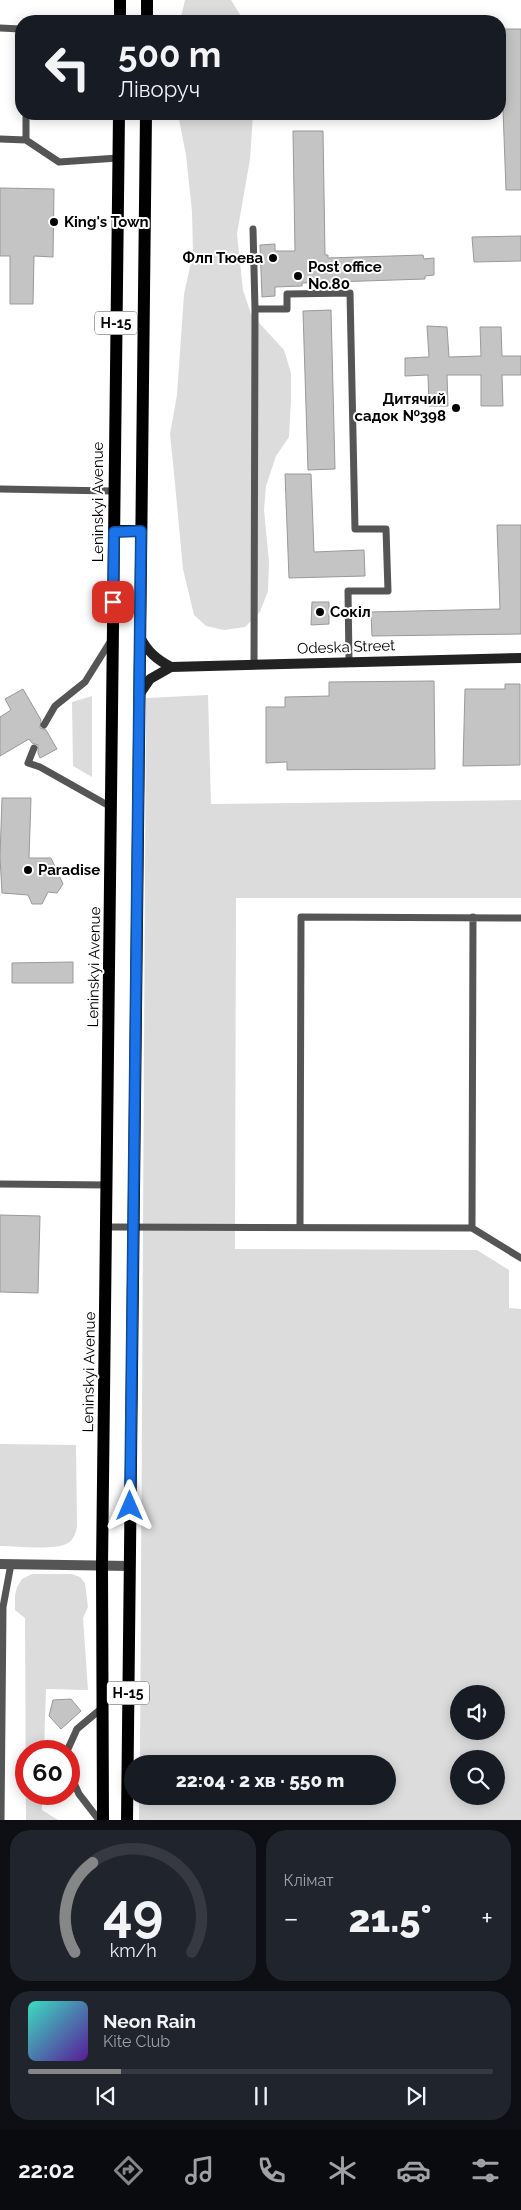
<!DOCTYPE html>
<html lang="uk">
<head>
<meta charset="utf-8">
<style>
  body { margin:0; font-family:Raleway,sans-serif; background:#20242c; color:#f1f3f6; height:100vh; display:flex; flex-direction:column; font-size:19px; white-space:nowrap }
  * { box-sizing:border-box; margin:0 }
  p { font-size:16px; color:#9ea1a6 }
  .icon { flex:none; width:28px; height:28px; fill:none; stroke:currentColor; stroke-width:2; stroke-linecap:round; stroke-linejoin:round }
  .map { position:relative; height:1820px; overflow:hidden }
  .details { display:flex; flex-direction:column; gap:10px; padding:10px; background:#0d0f14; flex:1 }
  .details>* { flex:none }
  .banner { position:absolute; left:15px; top:15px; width:491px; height:105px; border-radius:20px; box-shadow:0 2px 12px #0003; background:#171b24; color:#f1f3f6; overflow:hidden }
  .controls { position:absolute; left:450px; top:1685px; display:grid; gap:10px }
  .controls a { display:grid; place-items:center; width:55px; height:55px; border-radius:50%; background:#171b24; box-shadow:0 2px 12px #0003; font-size:25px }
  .speed { position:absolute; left:15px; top:1740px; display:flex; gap:10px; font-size:25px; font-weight:700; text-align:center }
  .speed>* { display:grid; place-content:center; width:65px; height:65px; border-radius:50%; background:#171b24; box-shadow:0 2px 12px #0003; line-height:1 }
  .speed .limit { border:8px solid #d22; background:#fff; color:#111 }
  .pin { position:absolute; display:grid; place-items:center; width:42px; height:42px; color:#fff; margin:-21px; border-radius:10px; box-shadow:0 2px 8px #0006 }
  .me { position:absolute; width:55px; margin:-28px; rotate:0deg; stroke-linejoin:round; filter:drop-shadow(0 0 4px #0008) }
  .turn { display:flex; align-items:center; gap:18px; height:105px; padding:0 20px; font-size:22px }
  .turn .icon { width:65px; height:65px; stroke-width:2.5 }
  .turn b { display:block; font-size:35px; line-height:42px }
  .big { font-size:38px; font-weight:800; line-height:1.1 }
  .details .card { flex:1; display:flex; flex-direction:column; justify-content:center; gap:8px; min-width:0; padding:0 18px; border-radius:20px; background:#20242c }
  .details .dial { align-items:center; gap:0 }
  .dial svg { height:130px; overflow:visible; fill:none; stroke:#363941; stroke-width:7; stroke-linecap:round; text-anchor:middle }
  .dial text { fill:#f1f3f6; stroke:none }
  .song { display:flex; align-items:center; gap:15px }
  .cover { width:60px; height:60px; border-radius:8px; background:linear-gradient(135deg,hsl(170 70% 55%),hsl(270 70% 35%)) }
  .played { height:5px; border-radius:2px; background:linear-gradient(90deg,#858687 20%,#363941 20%) }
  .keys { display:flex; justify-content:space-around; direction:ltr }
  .heat { display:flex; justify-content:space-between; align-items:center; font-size:28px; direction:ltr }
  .details .tiles { flex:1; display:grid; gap:10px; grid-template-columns:1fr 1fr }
  .card:last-child { grid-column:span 2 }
  .trip { position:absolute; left:124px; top:1755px; width:272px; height:50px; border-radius:25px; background:#171b24; box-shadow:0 2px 12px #0003; font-weight:800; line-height:50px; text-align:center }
  .tabs { display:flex; height:80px; justify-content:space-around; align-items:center; background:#090b0e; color:#9ea1a6 }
  .tabs .icon { width:35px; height:35px }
  .tabs .current { color:#858687 }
  .tabs b { font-size:22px; color:#f1f3f6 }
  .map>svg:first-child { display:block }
  .green { fill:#dcdcdc; fill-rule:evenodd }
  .building { fill:#c4c4c4; stroke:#999 }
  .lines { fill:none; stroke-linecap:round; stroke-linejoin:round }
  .lane { stroke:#555; stroke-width:7 }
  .street { stroke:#555; stroke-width:10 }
  .secondary { stroke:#222; stroke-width:10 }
  .primary { stroke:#000; stroke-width:12 }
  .route-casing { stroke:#114b97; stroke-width:12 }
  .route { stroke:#1a73e8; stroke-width:9 }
  .poi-dot { fill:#000; stroke:#fff; stroke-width:2 }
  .labels { text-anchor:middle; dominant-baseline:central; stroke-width:4; stroke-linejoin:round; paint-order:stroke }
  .shield { fill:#fff; stroke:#4c4c4c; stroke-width:1 }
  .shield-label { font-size:14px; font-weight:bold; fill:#000 }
  .poi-label { font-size:15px; font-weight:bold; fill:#000; stroke:#fff; text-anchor:start }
  .street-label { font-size:15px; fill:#000; stroke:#fff }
</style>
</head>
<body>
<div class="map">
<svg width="521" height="1820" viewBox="0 0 521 1820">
  <rect width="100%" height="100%" fill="#fff"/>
  <path class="green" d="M 185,0 L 231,0 L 244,21 L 180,21 Z
    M 178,114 L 253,114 L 250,159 L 237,234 L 243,290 L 251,314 L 284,350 L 291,373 L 291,399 L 289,437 L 276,456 L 266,486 L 264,510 L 269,562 L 268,591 L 260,612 L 245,627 L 224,630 L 206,626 L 194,615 L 183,569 L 174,473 L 170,434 L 177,395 L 184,294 L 193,253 L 192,212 L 186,155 Z
    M 208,695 L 211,804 L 521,800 L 521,898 L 236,898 L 235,1249 L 477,1250 L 509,1270 L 509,1308 L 521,1309 L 521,1820 L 139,1820 L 139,1796 L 388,1796 L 388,1764 L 140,1764 L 146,698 ZM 459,1694 L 496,1694 L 496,1731 L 459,1731 ZM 459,1759 L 496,1759 L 496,1796 L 459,1796 Z
    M 92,696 L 92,777 L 73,766 L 72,702 Z
    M 0,1444 L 76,1445 L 77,1526 C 76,1533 74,1539 68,1543 C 55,1551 16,1546 0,1546 Z
    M 32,1574 L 72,1574 L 80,1577 L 85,1583 L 88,1607 L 83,1618 L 88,1690 L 46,1689 L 44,1751 L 26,1751 L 26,1794 L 42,1794 L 42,1810 L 58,1820 L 26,1820 L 25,1618 L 15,1610 L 15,1595 L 17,1587 L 22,1579 Z"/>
  <path class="building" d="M 500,29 L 521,29 L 521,190 L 506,190 Z
    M 293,131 L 323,131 L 325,255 L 328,255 L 328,258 L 423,255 L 424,259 L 434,258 L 434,275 L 425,276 L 425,279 L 302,283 L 302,286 L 275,287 L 275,296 L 262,297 L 260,245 L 275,244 L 275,251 L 295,251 Z
    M 0,188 L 54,189 L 53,257 L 34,256 L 33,304 L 10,304 L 10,256 L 0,256 Z
    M 521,236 L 521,261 L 474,262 L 472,237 Z
    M 331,310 L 335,469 L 308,470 L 303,311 Z
    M 427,326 L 447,327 L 449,357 L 481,356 L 480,327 L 501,327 L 502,356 L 521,356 L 521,375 L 502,375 L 503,406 L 481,406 L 481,375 L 447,375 L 448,406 L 429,406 L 428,375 L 405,376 L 405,358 L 429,357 Z
    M 285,474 L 311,474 L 314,552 L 364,550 L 365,576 L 289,578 Z
    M 497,525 L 521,525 L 521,634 L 372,636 L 371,612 L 500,609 Z
    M 312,602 L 329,602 L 329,624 L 311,625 Z
    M 434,681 L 435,769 L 287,770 L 287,762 L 266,763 L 266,707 L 285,707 L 285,697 L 329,696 L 329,682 Z
    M 505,684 L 520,684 L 520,765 L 463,766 L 465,689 L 505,689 Z
    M 23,689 L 41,720 L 40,728 L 46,730 L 57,749 L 40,758 L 38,753 L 38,745 L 32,743 L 29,739 L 0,756 L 0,717 L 11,710 L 5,699 Z
    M 2,798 L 31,798 L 29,858 L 51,858 L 63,884 L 57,893 L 48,892 L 42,904 L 32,904 L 28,895 L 2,893 L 0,857 Z
    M 73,962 L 73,983 L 12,983 L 12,963 Z
    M 0,1215 L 40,1216 L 38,1293 L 0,1292 Z
    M 71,1699 L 81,1711 L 61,1729 L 49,1716 L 53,1700 Z"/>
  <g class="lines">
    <path class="lane" d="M 0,28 L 21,29
      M 0,139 L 26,140 L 26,114
      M 26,140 L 59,162 L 118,158
      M 253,229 L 255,309 L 254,665
      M 255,309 L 287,309 L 287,294 L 350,293 L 355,529 L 386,529 L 388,591 L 348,591 L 349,661
      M 0,489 L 113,491
      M 44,725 L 55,706 L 85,682 L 110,642
      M 34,748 L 28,763 L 40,767 L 111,807
      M 0,1184 L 108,1185
      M 107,1227 L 472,1228 L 521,1258
      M 300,1227 L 301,917 L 521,918
      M 472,1228 L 473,917
      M 0,1607 L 3,1607 L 11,1564
      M 67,1751 L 77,1729 L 102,1708
      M 69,1772 L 79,1794 L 99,1820
      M 1,1820 L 3,1607"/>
    <path class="street" d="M 0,1564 L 130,1566"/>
    <path class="secondary" d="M 140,637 C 148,652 156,659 171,667
      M 139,695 L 150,679 L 171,667 L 521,658"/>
    <path class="primary" d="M 120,21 L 120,0
      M 147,21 L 147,0
      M 114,531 L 141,531
      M 103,1820 L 102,1566 L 119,114
      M 127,1820 L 146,114"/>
  </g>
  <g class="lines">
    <g class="route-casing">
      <path id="route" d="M 113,602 L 114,532 L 141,531 L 130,1506"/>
    </g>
    <use href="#route" class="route"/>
  </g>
  <g class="poi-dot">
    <circle cx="54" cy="222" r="5"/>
    <circle cx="273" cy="258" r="5"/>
    <circle cx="298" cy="276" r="5"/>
    <circle cx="456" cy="408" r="5"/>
    <circle cx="320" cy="612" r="5"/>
    <circle cx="28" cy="870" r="5"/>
  </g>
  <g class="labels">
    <g class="shield">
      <rect x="95" y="311.5" width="42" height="23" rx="4"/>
      <rect x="107" y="1681.5" width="42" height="23" rx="4"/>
    </g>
    <g class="shield-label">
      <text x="116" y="323">Н-15</text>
      <text x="128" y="1693">Н-15</text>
    </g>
    <g class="poi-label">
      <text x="64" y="222">King's Town</text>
      <text x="263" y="258" text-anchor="end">Флп Тюева</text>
      <text x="308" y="267">Post office<tspan x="308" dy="17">No.80</tspan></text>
      <text x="446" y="399" text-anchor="end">Дитячий<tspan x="446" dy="17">садок №398</tspan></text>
      <text x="330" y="612">Сокіл</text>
      <text x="38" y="870">Paradise</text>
    </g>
    <g class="street-label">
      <text transform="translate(98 502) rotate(-90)">Leninskyi Avenue</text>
      <text transform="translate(346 647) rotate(-2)">Odeska Street</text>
      <text transform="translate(94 967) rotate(-89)">Leninskyi Avenue</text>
      <text transform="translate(89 1372) rotate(-89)">Leninskyi Avenue</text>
    </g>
  </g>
</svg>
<div class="controls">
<a><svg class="icon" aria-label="sound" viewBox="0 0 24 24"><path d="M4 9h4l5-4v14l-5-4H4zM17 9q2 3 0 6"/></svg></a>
<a><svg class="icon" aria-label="search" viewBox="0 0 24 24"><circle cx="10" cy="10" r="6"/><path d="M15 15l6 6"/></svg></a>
</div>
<div class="speed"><div class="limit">60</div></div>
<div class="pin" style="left:113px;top:602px;background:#d93025"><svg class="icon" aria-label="arrive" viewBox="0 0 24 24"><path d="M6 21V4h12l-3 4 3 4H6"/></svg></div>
<svg class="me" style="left:130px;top:1506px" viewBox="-20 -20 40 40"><path d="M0-17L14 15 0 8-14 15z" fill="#1a73e8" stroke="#fff" stroke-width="4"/></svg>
<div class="trip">22:04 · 2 хв · 550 m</div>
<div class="banner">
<div class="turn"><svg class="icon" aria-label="left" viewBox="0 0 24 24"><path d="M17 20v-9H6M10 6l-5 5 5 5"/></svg><div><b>500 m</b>Ліворуч</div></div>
</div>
</div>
<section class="details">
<div class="tiles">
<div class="card dial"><svg viewBox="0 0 100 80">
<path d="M14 69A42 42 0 1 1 86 69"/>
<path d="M14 69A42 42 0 0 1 25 14" stroke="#858687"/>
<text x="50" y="56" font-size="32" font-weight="700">49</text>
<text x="50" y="72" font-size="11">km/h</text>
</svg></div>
<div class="card"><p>Клімат</p>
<div class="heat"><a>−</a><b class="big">21.5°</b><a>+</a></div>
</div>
<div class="card">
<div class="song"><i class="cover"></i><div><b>Neon Rain</b><p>Kite Club</p></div></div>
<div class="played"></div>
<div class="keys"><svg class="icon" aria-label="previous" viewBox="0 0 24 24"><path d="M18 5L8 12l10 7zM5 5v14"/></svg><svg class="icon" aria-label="pause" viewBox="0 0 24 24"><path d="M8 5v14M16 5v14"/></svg><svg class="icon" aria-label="next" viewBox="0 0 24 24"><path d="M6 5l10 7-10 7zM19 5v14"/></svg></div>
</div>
</div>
</section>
<nav class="tabs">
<b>22:02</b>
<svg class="icon current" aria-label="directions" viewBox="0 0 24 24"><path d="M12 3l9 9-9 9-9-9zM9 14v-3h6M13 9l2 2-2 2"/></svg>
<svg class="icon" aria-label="music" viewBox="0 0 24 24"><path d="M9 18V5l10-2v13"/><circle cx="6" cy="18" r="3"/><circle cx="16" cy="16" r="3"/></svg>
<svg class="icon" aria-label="phone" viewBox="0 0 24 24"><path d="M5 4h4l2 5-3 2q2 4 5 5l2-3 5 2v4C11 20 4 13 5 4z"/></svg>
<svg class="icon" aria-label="climate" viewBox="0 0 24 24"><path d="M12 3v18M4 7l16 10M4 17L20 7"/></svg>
<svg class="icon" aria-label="car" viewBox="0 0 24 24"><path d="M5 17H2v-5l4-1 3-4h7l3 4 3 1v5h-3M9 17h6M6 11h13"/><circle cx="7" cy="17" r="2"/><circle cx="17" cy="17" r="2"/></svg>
<svg class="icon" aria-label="filters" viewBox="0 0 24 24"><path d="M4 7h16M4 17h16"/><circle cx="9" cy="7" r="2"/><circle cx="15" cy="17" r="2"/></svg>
</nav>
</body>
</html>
